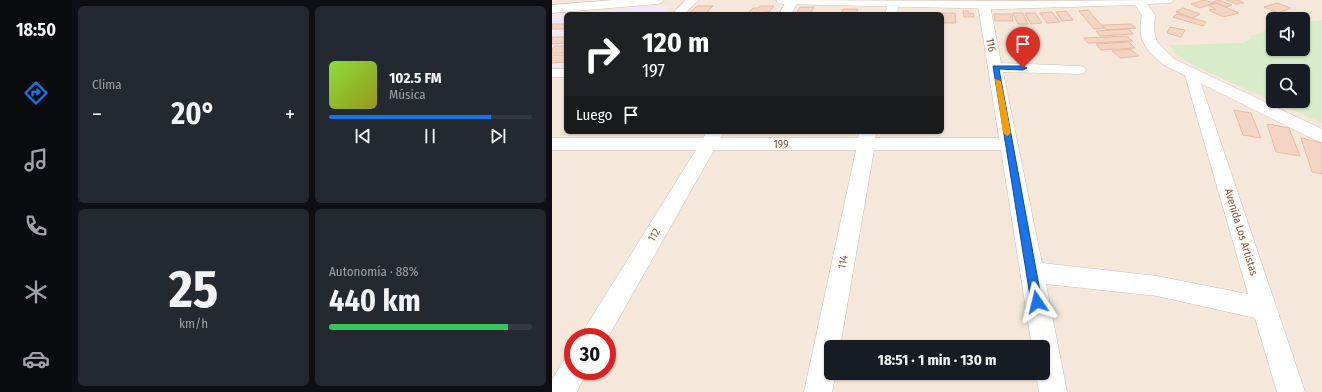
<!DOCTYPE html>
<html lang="es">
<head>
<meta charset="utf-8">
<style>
  body { margin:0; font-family:"Fira Sans Condensed",sans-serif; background:#242831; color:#f1f3f6; height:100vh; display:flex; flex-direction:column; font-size:15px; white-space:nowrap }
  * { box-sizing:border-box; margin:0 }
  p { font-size:13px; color:#9ea1a6 }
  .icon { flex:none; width:22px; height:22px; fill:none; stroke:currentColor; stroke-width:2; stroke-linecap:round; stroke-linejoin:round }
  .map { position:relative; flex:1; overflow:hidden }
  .panel { display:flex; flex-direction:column; gap:6px; padding:6px; background:#0d0f14; width:480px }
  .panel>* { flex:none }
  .guide { position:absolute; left:12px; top:12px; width:380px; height:122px; border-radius:6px; box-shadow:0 1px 3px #0004; background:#202124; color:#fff; overflow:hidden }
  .buttons { position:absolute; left:714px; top:12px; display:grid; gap:8px }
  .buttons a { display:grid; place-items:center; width:44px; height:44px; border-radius:6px; background:#171b24; box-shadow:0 1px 3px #0004; font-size:20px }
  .speed { position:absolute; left:12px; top:328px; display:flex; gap:8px; font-size:20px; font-weight:700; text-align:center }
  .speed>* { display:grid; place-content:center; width:52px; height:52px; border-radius:50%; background:#171b24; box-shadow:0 1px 3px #0004; line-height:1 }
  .speed .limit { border:6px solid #d22; background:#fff; color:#111 }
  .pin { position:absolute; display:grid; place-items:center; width:34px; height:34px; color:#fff; margin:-41px -17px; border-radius:50% 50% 50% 0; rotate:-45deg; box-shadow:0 0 4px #0007 }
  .pin .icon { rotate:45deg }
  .me { position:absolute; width:44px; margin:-22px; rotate:350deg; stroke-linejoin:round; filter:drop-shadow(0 0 3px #0008) }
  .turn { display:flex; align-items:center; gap:14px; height:84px; padding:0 12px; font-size:18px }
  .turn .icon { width:52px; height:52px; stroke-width:2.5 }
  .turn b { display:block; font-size:28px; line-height:34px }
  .then { display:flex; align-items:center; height:38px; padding:0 12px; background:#0003; gap:8px; font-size:15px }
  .big { font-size:30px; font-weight:700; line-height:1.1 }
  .panel .widget { flex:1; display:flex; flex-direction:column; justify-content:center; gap:6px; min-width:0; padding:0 14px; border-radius:6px; background:#242831 }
  .panel .dial { align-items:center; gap:0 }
  .dial b { font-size:52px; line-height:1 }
  .song { display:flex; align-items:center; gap:12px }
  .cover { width:48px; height:48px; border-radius:6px; background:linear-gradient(135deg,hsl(90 70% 55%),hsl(60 70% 35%)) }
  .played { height:4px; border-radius:2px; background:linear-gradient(90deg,#1a73e8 80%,#363941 80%) }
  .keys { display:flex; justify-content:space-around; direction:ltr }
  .heat { display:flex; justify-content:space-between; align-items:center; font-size:22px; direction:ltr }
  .charge { height:6px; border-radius:3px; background:linear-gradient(90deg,#34c759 88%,#363941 0) }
  .panel .tiles { flex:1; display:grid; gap:6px; grid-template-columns:repeat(2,1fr) }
  .trip { position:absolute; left:272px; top:340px; width:226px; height:40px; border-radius:6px; background:#171b24; box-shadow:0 1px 3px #0004; font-weight:700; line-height:40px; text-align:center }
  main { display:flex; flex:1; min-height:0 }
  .tabs { display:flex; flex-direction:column; width:72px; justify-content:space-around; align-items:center; background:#090b0e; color:#9ea1a6 }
  .tabs .icon { width:28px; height:28px }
  .tabs .current { color:#1a73e8 }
  .tabs b { font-size:18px; color:#f1f3f6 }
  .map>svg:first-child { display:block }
  .residential { fill:#f5e8da; fill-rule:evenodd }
  .education { fill:#f3e8fa }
  .green { fill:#d8ecc9; fill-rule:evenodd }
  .building { fill:#f3d5c3; stroke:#e6bba3 }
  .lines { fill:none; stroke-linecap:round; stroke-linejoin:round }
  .street-casing { stroke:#d1beb0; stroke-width:1 }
  .secondary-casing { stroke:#d6c0b0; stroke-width:1 }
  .street { fill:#fff; fill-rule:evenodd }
  .secondary { fill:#fff; fill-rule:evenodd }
  .route { fill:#1a73e8; stroke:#114b97 }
  .slow { fill:#f59e0b }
  .labels { text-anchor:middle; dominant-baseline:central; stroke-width:4; stroke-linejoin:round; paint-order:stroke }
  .street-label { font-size:11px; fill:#7a5c4d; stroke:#fffaf3 }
</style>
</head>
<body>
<main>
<nav class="tabs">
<b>18:50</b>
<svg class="icon current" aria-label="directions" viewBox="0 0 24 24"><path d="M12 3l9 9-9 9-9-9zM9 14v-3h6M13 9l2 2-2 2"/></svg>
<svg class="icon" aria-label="music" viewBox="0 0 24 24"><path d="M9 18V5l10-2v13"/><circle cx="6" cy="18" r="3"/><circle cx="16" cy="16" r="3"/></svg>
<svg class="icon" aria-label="phone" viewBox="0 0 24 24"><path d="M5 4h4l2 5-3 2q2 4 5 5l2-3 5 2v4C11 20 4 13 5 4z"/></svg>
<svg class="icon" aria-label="climate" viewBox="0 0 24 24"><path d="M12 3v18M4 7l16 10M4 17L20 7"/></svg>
<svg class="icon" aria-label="car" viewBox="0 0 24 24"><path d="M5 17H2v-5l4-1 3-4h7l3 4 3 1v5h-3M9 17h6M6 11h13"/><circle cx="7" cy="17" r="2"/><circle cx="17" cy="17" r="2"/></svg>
</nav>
<section class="panel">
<div class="tiles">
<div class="widget"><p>Clima</p>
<div class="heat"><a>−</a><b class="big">20°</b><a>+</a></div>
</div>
<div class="widget">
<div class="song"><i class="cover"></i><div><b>102.5 FM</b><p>Música</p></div></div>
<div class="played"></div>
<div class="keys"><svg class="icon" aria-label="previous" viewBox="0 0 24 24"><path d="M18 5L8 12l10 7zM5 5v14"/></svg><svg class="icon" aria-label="pause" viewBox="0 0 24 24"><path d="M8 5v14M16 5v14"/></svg><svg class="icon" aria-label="next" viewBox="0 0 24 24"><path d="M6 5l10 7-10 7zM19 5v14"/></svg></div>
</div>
<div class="widget dial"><b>25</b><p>km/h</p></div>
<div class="widget"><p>Autonomía · 88%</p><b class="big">440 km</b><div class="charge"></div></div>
</div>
</section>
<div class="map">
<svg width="770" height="392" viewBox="0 0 770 392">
  <rect width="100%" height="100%" fill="#fdf6ec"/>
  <path class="residential" d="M 0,0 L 770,0 L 770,392 L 0,392 ZM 14,14 L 390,14 L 390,132 L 14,132 ZM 721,19 L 751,19 L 751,49 L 721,49 ZM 721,71 L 751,71 L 751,101 L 721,101 ZM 21,337 L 55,337 L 55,371 L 21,371 ZM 279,347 L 491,347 L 491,373 L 279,373 Z"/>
  <path class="education" d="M 118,6 L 110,14 L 14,14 L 14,67 L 0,67 L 0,14 Z"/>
  <path class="green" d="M 770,20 L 770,123 L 647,68 L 623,54 L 618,45 L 691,43 L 700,38 L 699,36 L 721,28 L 721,49 L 751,49 L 751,23 ZM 721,71 L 751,71 L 751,101 L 721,101 Z"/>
  <path class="building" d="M 652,0 L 662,3 L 648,8 L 639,4 Z
    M 666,0 L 680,5 L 674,7 L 661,2 Z
    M 674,0 L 686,0 L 692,3 L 684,4 Z
    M 665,3 L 687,13 L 671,17 L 657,10 L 664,9 L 656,5 Z
    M 725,3 L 739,8 L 726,13 L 712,7 Z
    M 145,6 L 161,6 L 153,14 L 136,14 Z
    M 208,6 L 222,6 L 217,12 L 212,12 L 210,14 L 195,14 L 201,8 L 206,8 Z
    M 248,7 L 262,7 L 258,14 L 244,14 Z
    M 631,8 L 648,14 L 641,18 L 624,12 Z
    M 291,9 L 306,9 L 304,14 L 289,14 Z
    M 536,10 L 552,28 L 542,29 L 527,11 Z
    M 411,11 L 416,11 L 417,14 L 421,13 L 422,17 L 412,17 Z
    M 514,11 L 521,20 L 510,21 L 504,12 Z
    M 500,12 L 508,22 L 495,23 L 488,13 Z
    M 388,13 L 403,13 L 404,23 L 390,23 L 390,14 Z
    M 461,13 L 471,13 L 476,24 L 466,24 Z
    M 473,13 L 483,13 L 490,23 L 479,24 Z
    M 442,14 L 460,14 L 461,21 L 443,21 Z
    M 625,14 L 654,22 L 651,26 L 621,17 Z
    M 0,24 L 14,24 L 14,29 L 0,29 Z
    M 579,24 L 584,28 L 554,30 L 550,25 Z
    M 618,27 L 633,30 L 629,37 L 615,33 Z
    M 577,29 L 581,34 L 548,36 L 544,31 Z
    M 575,36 L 580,41 L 536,43 L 532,38 Z
    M 0,37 L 14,37 L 14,43 L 0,44 Z
    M 577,42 L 583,48 L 549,50 L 544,44 Z
    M 3,46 L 14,46 L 14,53 L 0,53 L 0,49 Z
    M 578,49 L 587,56 L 568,58 L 560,51 Z
    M 0,55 L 14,55 L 14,62 L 0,63 Z
    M 682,110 L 699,113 L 709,138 L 691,135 Z
    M 715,124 L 737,128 L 748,156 L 724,152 Z
    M 749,138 L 770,143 L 770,174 L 760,172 Z"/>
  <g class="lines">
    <g class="street-casing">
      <path id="street" d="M 134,0 L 146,0 L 133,14 L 120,14 Z
        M 235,0 L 247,0 L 239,14 L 227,14 Z
        M 341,1 L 345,2 L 347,4 L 345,14 L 333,14 L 337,2 Z
        M 432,2 L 436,3 L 438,5 L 449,63 L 527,66 L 532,67 L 534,70 L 532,73 L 527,74 L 451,72 L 490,263 L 605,276 L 696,294 L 632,72 L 634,69 L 639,68 L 644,69 L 753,392 L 725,392 L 703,318 L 605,296 L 494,284 L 515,392 L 487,392 L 484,373 L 491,373 L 491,347 L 480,347 L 449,150 L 322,150 L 288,347 L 279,347 L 279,373 L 284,373 L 280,392 L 252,392 L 304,150 L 162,150 L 55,339 L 55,337 L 29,337 L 33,328 L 144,150 L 0,150 L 0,138 L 151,138 L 155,132 L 169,132 L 171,134 L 168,138 L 306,138 L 307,132 L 325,132 L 323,138 L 447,138 L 426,5 L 428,3 Z
        M 0,69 L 14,69 L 14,77 L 0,77 Z
        M 21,357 L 21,371 L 35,371 L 25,392 L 0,392 L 0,380 L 11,361 Z"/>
    </g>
    <g class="secondary-casing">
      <path id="secondary" d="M 62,0 L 111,0 L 109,3 L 105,4 L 0,13 L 0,5 Z
        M 224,0 L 449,1 L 621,0 L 619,3 L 595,4 L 603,15 L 602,31 L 605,42 L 622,59 L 770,129 L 770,142 L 763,140 L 612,65 C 593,50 585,40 590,15 L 583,5 L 449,9 L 230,4 L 226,3 Z"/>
    </g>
    <use href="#street" class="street"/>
    <use href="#secondary" class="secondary"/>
  </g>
  <path class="route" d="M 441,66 L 471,66 L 475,68 L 471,70 L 447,69 L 490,302 L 489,305 L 485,307 L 481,305 L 479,302 Z"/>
  <path class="slow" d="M 443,79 L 449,81 L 459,133 L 455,136 L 451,133 Z"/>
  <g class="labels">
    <g class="street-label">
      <text transform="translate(439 45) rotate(80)">116</text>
      <text x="229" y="144">199</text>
      <text transform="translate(689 232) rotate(73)">Avenida Los Artistas</text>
      <text transform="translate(102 235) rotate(-59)">112</text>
      <text transform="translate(291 262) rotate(-79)">114</text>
    </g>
  </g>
</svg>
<div class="buttons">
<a><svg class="icon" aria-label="sound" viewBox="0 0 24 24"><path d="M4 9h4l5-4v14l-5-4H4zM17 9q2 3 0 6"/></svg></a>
<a><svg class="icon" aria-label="search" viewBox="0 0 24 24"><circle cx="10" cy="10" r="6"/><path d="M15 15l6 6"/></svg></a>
</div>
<div class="speed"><div class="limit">30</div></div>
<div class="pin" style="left:471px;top:68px;background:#d93025"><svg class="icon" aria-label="arrive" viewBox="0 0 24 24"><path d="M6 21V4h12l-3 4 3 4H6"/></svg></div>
<svg class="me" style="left:485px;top:302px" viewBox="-20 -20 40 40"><path d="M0-17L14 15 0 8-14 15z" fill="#1a73e8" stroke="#fff" stroke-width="4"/></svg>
<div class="trip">18:51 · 1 min · 130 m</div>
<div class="guide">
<div class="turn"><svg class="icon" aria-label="right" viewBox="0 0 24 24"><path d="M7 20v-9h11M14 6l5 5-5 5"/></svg><div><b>120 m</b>197</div></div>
<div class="then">Luego<svg class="icon" aria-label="arrive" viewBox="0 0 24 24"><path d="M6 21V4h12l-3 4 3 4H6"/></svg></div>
</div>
</div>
</main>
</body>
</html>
